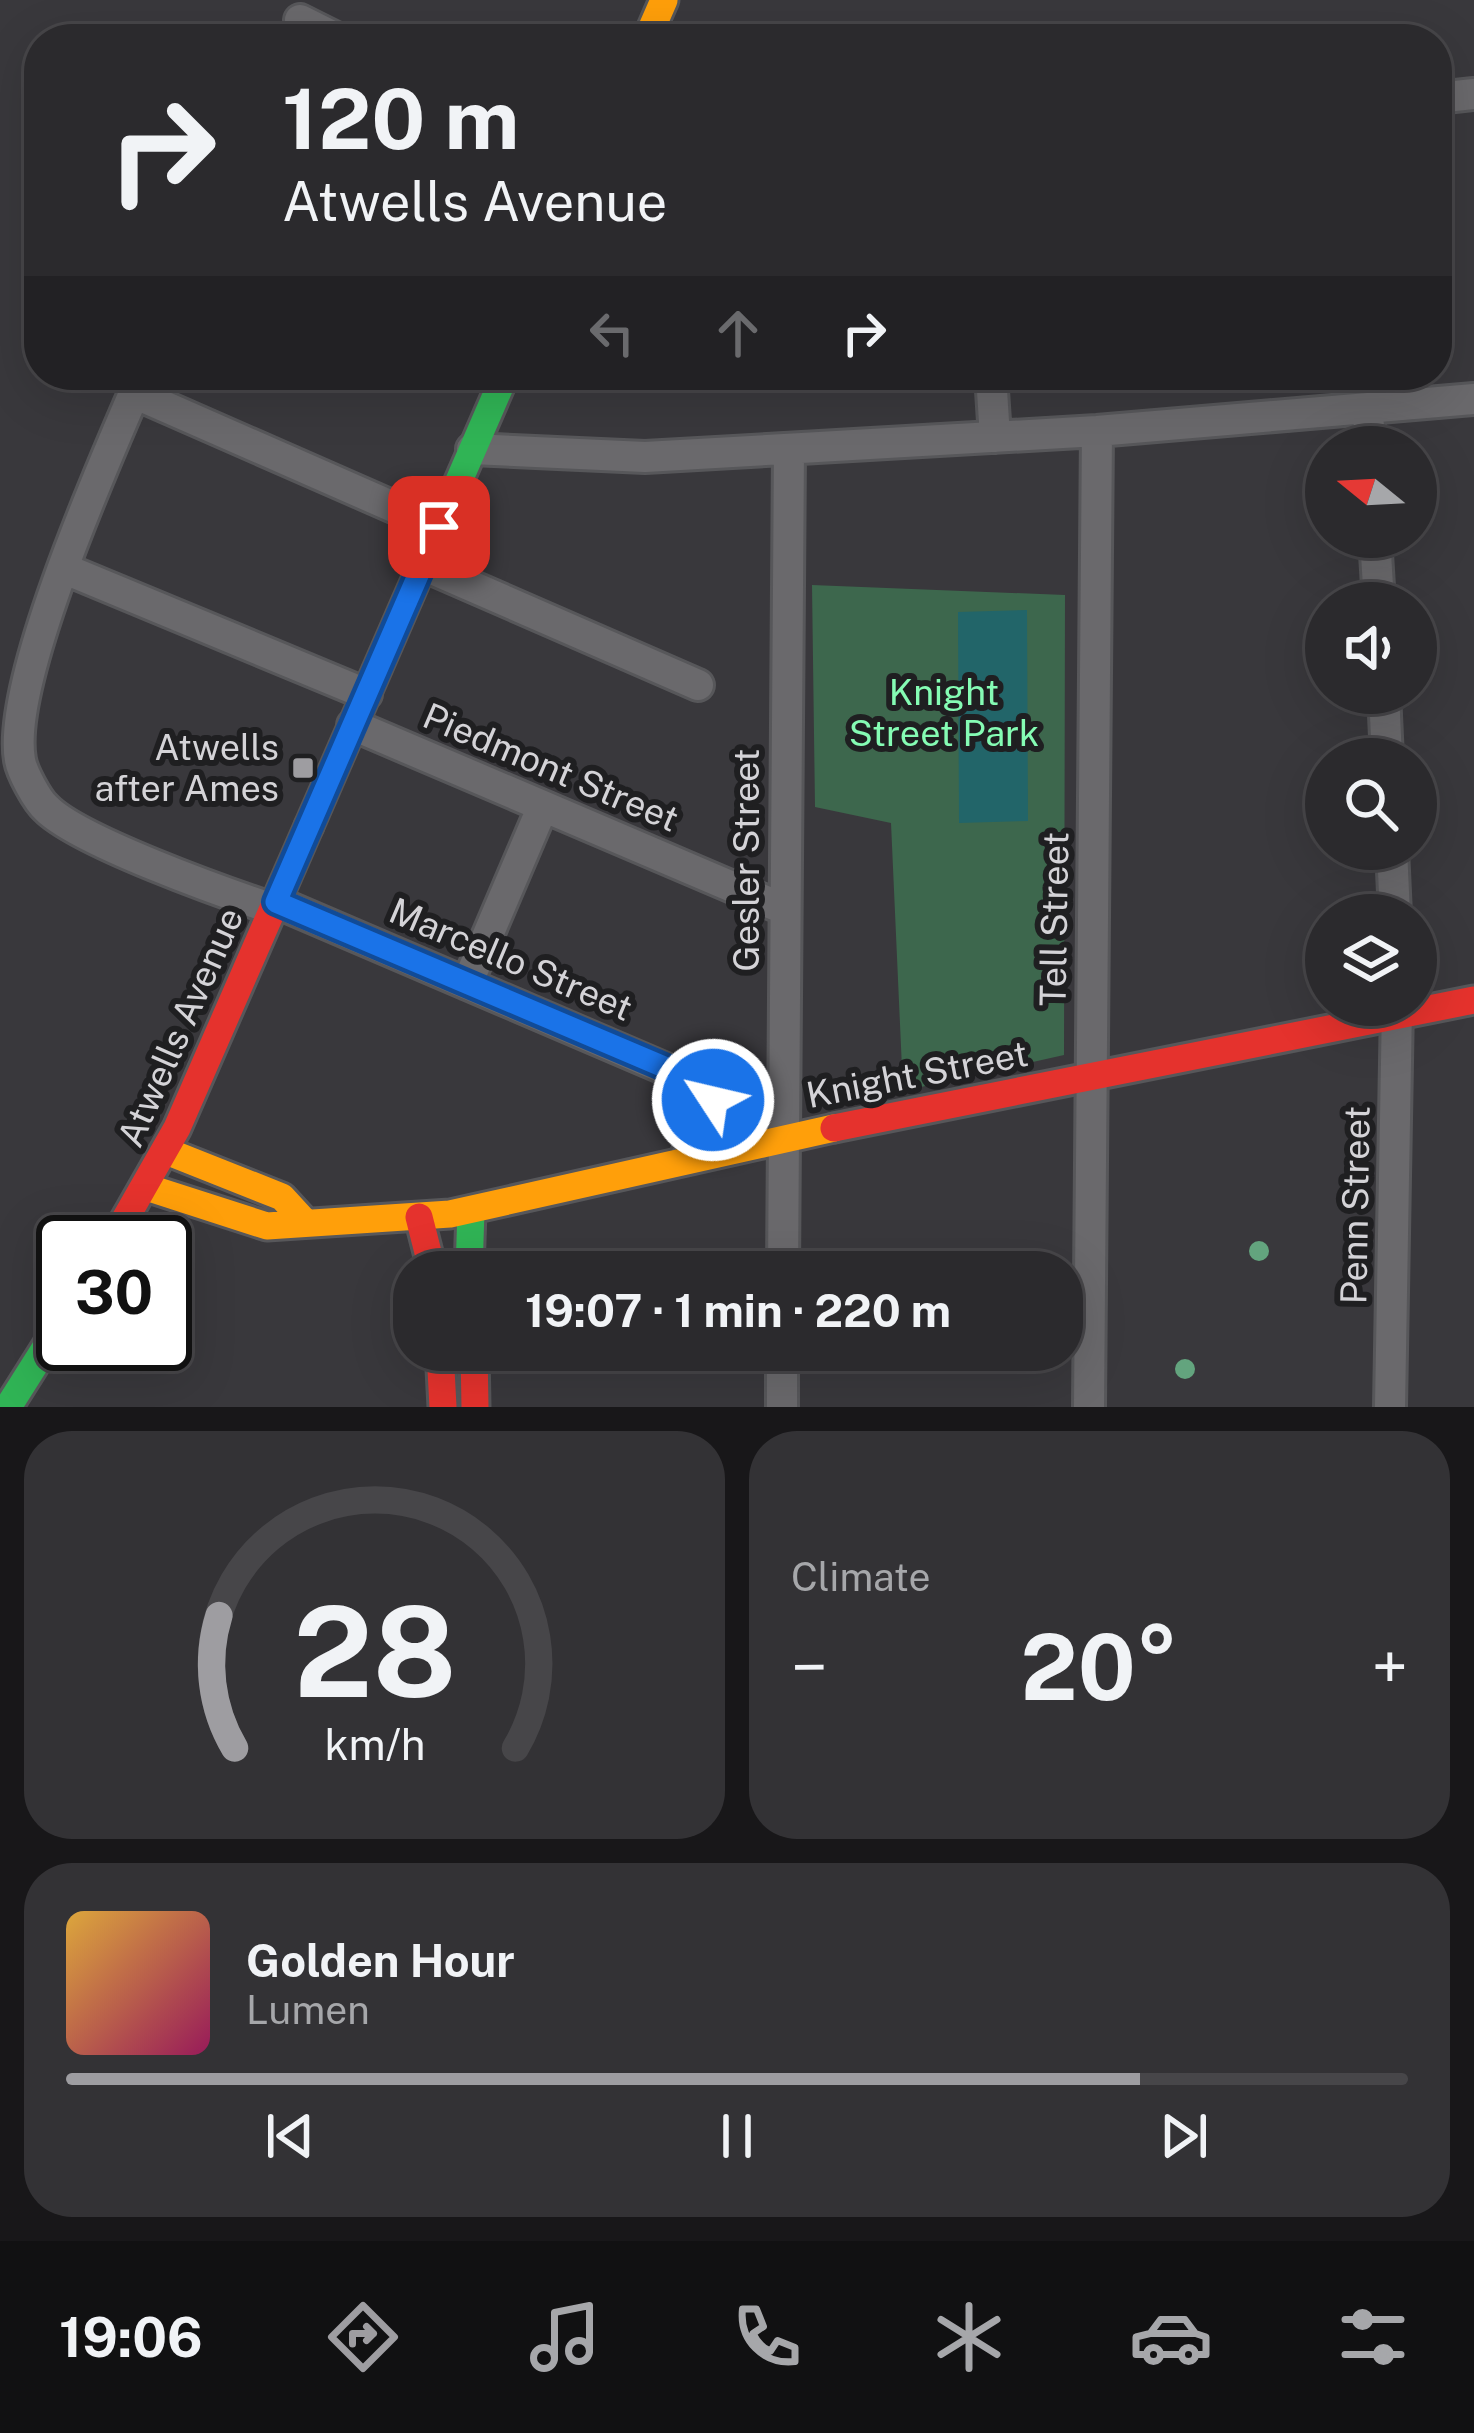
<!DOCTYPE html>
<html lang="en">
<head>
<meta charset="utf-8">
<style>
  body { margin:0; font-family:"Public Sans",sans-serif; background:#333235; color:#f1f3f6; height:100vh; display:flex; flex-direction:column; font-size:45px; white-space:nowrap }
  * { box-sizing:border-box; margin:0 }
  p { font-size:39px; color:#a6a7aa }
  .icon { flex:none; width:66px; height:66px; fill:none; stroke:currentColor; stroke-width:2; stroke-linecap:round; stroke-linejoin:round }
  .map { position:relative; height:1407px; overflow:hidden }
  .sheet { display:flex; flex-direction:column; gap:24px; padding:24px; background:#181719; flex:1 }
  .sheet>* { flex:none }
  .banner { position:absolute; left:24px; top:24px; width:1428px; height:366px; border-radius:48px; box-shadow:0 12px 48px #0002,0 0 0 3px #474649; background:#2b2a2d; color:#f1f3f6; overflow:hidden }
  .needle { width:78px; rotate:288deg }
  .fabs { position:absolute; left:1305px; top:426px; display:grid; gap:24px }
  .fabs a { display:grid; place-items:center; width:132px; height:132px; border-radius:50%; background:#2b2a2d; box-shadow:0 12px 48px #0002,0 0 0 3px #474649; font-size:60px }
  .speed { position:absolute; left:36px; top:1215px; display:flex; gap:24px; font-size:60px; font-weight:700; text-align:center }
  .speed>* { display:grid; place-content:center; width:156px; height:156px; border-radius:50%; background:#2b2a2d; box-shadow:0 12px 48px #0002,0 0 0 3px #474649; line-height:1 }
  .speed .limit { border:6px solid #111; border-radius:18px; background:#fff; color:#111 }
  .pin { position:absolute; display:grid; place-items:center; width:102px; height:102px; color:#fff; margin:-51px; border-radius:24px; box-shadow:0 6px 18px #0006 }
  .me { position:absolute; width:132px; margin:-66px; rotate:305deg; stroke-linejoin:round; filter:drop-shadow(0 0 9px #0008) }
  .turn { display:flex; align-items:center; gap:42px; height:252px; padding:0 60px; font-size:54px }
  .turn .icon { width:156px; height:156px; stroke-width:2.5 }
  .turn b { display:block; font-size:84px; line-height:102px }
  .lanes { display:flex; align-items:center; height:114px; padding:0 60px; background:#0003; justify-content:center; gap:60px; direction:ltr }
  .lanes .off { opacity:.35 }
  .big { font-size:90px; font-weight:700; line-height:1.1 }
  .sheet .widget { flex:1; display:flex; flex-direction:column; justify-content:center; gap:18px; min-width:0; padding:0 42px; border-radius:48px; background:#333235 }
  .sheet .dial { align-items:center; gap:0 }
  .dial svg { height:312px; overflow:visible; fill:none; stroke:#474649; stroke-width:7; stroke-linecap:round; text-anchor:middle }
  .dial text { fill:#f1f3f6; stroke:none }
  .song { display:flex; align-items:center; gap:36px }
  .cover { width:144px; height:144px; border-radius:18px; background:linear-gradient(135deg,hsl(40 70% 55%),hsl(330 70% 35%)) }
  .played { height:12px; border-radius:6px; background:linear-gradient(90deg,#9e9da1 80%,#474649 80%) }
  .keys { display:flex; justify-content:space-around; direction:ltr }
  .heat { display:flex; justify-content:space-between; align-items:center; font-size:66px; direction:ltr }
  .sheet .tiles { flex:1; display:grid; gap:24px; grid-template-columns:1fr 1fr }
  .widget:last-child { grid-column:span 2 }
  .trip { position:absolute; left:393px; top:1251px; width:690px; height:120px; border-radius:48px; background:#2b2a2d; box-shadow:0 12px 48px #0002,0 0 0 3px #474649; font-weight:700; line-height:120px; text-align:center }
  .dock { display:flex; height:192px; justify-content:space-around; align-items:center; background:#111112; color:#a6a7aa }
  .dock .icon { width:84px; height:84px }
  .dock .selected { color:#9e9da1 }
  .dock b { font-size:54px; color:#f1f3f6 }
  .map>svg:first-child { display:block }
  .green { fill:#3d674d }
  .water { fill:#226569 }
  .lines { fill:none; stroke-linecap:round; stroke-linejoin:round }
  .street-casing { stroke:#57575a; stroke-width:36 }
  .fast-casing { stroke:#57575a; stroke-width:33 }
  .slow-casing { stroke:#57575a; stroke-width:33 }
  .jam-casing { stroke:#57575a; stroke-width:33 }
  .street { stroke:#6a696c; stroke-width:30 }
  .fast { stroke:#30b455; stroke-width:27 }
  .slow { stroke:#ff9f0a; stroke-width:27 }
  .jam { stroke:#e5322d; stroke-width:27 }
  .tree { fill:#63a47e }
  .route-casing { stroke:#114b97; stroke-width:30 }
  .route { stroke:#1a73e8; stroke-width:21 }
  .poi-dot { fill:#9e9da1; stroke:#1f1f21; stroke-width:4.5 }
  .labels { text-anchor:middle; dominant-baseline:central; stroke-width:12; stroke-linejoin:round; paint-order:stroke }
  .park-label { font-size:36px; fill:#85fcb4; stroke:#1f1f21 }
  .poi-label { font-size:36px; fill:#d4d3d7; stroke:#1f1f21; text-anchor:end }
  .street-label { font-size:36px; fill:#d4d3d7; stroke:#1f1f21 }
</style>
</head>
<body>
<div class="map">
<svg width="1474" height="1407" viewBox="0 0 1474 1407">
  <rect width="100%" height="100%" fill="#39383c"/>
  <path class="green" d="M 812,585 L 1065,595 L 1064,1055 L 903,1091 L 891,823 L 815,807 Z"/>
  <path class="water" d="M 1027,610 L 1028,821 L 959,823 L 958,612 Z"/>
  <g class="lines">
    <g class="street-casing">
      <path id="street" d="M 300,20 L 338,39
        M 1437,98 L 1474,94
        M 142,375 C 108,454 6,681 20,760 C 22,772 37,800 46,808 C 78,841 225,893 273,909
        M 991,375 L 995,437
        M 134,393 L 439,527
        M 1368,410 L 1370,447
        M 472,449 L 645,457 L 1097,431 L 1474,399
        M 1375,537 L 1379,603
        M 423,565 L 698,685
        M 65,569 L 366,694
        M 1384,693 L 1387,759
        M 353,725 L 784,909
        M 1392,849 L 1395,915
        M 276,902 L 710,1088 L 713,1100 L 685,1158
        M 467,984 L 543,806
        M 783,1272 L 789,450
        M 782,1407 L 782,1350
        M 1089,1407 L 1097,431
        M 1390,1407 L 1397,1005"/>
    </g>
    <g class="fast-casing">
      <path id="fast" d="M 309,826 L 505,375
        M 469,1272 L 471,1210
        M 8,1407 L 63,1320"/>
    </g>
    <g class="slow-casing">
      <path id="slow" d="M 647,39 L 664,0
        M 166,1151 L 282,1197 L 304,1221
        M 146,1187 L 267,1226 L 450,1214 L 834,1128"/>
    </g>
    <g class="jam-casing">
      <path id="jam" d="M 834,1128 L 1474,1000
        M 419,1217 L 433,1272
        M 112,1242 L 177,1128 L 309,826
        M 440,1350 L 443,1407
        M 474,1350 L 475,1407"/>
    </g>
    <use href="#street" class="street"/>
    <use href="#fast" class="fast"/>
    <use href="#slow" class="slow"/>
    <use href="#jam" class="jam"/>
  </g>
  <g class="tree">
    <circle cx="1259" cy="1251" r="10"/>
    <circle cx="1185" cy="1369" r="10"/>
  </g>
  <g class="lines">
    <g class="route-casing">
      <path id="route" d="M 439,527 L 276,902 L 697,1081 L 710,1088 L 713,1100"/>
    </g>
    <use href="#route" class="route"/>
  </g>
  <rect class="poi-dot" x="291" y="756" width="24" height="24" rx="6"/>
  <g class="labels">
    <g class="park-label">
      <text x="944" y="692">Knight<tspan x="944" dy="41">Street Park</tspan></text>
    </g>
    <g class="poi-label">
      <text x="279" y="747">Atwells<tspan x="279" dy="41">after Ames</tspan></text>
    </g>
    <g class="street-label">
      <text transform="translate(551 767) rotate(23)">Piedmont Street</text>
      <text transform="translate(746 860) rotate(-90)">Gesler Street</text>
      <text transform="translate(1054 919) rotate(-89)">Tell Street</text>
      <text transform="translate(511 959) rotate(23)">Marcello Street</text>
      <text transform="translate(180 1027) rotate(-66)">Atwells Avenue</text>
      <text transform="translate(917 1074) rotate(-11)">Knight Street</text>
      <text transform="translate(1355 1205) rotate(-89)">Penn Street</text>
    </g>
  </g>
</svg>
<div class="fabs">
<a><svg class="needle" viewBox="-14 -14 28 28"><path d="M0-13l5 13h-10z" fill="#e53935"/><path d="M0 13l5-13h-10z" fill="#a6a7aa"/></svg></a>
<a><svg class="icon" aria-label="sound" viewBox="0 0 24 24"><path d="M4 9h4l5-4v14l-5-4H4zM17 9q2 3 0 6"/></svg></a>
<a><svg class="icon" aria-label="search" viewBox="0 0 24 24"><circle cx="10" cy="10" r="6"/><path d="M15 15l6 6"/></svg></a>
<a><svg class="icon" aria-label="layers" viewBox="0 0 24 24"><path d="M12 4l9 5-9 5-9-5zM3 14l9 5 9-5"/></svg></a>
</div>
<div class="speed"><div class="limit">30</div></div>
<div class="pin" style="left:439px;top:527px;background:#d93025"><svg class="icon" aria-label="arrive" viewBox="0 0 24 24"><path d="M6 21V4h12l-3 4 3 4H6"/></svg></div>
<svg class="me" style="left:713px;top:1100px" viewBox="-20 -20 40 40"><circle r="17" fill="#1a73e8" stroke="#fff" stroke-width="3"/><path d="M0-11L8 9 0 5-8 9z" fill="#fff"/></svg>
<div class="trip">19:07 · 1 min · 220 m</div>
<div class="banner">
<div class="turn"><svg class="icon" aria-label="right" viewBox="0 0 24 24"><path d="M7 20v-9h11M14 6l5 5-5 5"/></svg><div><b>120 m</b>Atwells Avenue</div></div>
<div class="lanes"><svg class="icon off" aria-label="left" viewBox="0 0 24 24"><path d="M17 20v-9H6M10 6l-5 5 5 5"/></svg><svg class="icon off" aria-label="ahead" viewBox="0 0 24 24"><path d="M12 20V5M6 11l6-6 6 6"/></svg><svg class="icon" aria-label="right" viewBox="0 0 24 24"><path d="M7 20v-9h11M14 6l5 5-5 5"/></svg></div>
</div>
</div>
<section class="sheet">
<div class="tiles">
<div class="widget dial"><svg viewBox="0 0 100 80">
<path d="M14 69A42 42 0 1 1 86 69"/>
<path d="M14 69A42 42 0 0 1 10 35" stroke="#9e9da1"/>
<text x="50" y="56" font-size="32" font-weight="700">28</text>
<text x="50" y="72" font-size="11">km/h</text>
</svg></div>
<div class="widget"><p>Climate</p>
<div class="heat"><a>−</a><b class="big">20°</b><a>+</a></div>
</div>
<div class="widget">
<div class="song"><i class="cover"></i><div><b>Golden Hour</b><p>Lumen</p></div></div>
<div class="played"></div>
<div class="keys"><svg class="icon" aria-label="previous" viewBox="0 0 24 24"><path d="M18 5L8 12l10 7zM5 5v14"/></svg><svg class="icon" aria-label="pause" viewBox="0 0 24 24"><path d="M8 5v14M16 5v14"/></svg><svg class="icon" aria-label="next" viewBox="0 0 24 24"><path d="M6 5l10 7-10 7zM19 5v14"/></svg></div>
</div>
</div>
</section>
<nav class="dock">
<b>19:06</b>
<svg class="icon selected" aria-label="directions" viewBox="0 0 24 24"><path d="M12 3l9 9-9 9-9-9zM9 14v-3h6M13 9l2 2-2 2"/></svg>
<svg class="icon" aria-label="music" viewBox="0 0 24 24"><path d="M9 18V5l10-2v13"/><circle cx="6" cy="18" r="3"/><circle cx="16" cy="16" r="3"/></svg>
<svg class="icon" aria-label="phone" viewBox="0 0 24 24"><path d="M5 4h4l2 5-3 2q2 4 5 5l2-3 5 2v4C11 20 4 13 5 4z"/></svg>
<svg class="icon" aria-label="climate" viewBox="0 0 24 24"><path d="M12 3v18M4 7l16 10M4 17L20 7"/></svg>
<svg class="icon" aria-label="car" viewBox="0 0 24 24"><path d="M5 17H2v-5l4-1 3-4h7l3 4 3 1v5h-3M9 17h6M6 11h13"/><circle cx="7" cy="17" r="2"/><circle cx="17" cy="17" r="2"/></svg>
<svg class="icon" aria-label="filters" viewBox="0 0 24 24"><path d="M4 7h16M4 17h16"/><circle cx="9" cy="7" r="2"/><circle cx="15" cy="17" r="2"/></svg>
</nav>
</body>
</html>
